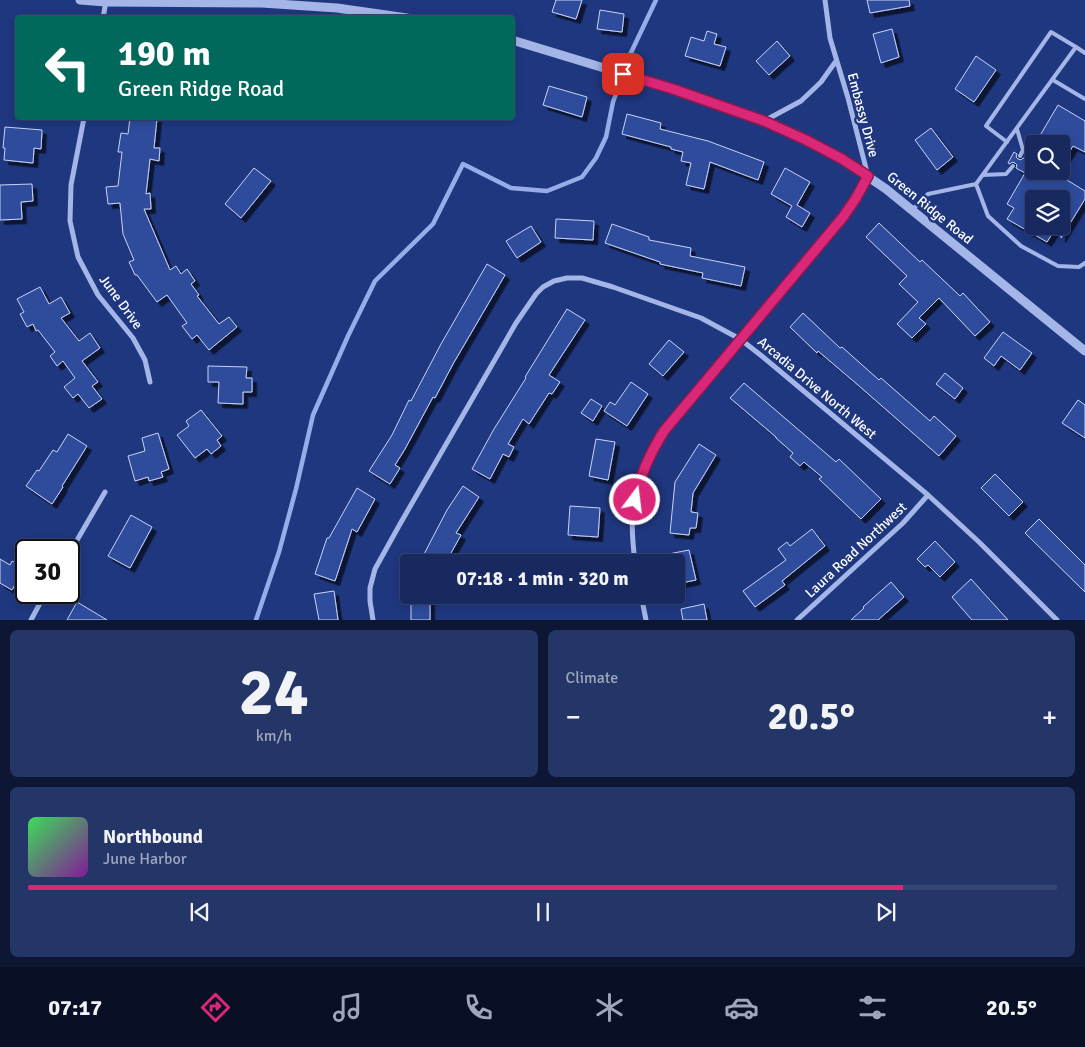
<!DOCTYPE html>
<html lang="en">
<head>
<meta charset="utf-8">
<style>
  body { margin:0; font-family:Signika,sans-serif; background:#243568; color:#f1f3f6; height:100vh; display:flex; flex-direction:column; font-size:19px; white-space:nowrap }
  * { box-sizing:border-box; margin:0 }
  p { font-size:16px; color:#9ea6bd }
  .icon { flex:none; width:28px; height:28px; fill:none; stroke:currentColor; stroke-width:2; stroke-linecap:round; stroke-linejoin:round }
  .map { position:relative; height:620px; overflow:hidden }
  .sheet { display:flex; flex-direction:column; gap:10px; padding:10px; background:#0d1734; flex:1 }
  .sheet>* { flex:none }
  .banner { position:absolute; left:15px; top:15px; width:500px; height:105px; border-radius:5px; box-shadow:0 2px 8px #0003,0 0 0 1px #364574; background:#00695c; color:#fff; overflow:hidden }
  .fabs { position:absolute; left:1025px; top:135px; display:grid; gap:10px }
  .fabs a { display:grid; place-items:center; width:45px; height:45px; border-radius:5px; background:#17295f; box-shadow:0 2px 8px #0003,0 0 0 1px #364574; font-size:25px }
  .speed { position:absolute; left:15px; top:539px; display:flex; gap:10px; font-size:25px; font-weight:700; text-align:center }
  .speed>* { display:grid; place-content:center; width:65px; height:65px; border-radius:50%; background:#17295f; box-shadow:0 2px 8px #0003,0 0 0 1px #364574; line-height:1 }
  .speed .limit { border:2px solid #111; border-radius:8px; background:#fff; color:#111 }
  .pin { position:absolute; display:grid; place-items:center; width:42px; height:42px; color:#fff; margin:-21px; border-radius:10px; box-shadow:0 2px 8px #0006 }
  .me { position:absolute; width:55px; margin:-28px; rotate:15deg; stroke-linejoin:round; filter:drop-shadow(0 0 4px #0008) }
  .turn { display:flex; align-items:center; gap:18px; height:105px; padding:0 20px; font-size:22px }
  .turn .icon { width:65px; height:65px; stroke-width:2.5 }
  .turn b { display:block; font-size:35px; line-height:42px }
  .big { font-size:38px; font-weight:800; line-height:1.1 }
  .sheet .widget { flex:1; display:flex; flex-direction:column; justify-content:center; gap:8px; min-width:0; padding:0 18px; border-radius:8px; background:#243568 }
  .sheet .dial { align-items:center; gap:0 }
  .dial b { font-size:65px; line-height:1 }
  .song { display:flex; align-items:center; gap:15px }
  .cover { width:60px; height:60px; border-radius:8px; background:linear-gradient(135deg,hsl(130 70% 55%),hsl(290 70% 35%)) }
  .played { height:5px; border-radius:2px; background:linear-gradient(90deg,#db2777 85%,#364574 85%) }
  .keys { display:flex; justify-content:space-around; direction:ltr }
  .heat { display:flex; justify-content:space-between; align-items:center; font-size:28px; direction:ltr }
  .sheet .tiles { flex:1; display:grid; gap:10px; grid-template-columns:1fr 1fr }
  .widget:last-child { grid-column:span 2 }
  .trip { position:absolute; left:400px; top:554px; width:285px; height:50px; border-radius:5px; background:#17295f; box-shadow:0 2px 8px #0003,0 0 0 1px #364574; font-weight:800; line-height:50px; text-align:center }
  .dock { display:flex; height:80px; justify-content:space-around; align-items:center; background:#091026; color:#9ea6bd }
  .dock .icon { width:35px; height:35px }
  .dock .on { color:#db2777 }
  .dock b { font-size:22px; color:#f1f3f6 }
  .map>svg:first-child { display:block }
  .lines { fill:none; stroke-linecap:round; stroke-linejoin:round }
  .stream { stroke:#97ade9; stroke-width:4.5 }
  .building { fill:#2f4b9c; stroke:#c7d3f6; filter:url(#shadow) }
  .service { stroke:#a4b5e7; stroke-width:4 }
  .minor { stroke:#a4b5e7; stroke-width:5 }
  .tertiary { stroke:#a4b5e7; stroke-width:9 }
  .route-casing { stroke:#8e194d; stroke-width:12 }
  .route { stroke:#db2777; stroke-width:9 }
  .labels { text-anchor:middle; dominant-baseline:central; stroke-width:5; stroke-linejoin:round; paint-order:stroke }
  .street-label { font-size:14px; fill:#fff; stroke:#1f377f }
</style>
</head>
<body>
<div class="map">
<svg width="1085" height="620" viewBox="0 0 1085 620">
  <defs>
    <filter id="shadow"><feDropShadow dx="4.5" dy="4.5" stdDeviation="0" flood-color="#0009"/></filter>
  </defs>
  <rect width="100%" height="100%" fill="#1f377f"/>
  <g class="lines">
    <path class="stream" d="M 628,59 L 656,0
      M 256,620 L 279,552 L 296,489 L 313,415 L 348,336 L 375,281 L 433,224 L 463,164 L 511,188 L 547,191 L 582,177 L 596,158 L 606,137 L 613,102 L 619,86"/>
  </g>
  <path class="building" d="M 556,0 L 582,0 L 576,19 L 552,12 Z
    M 867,0 L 909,0 L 910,6 L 870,13 Z
    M 600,10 L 624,14 L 622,32 L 597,29 Z
    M 892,29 L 899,57 L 881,63 L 873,34 Z
    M 707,31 L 717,34 L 714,44 L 726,47 L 720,66 L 685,56 L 691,37 L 704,41 Z
    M 777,41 L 790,56 L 769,75 L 756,61 Z
    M 976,56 L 996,70 L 974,102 L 955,89 Z
    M 549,86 L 587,97 L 582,117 L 543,105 Z
    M 1058,105 L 1085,121 L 1085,152 L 1073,146 L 1061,166 L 1061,144 L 1035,144 Z
    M 627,114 L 661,123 L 660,129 L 708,141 L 764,162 L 758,180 L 710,162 L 704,189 L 686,185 L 691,163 L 681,161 L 683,152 L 671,149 L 671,147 L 622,134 Z
    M 130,118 L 157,118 L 154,148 L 160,148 L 159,161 L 150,159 L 146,194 L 150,193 L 151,209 L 144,209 L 170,270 L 176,266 L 181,274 L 187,269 L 195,281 L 191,284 L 199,295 L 197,296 L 219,324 L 229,317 L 237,327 L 209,350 L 197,335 L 192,339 L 182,326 L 187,323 L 167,295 L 157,302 L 137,275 L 135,275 L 129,262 L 134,260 L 123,234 L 120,203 L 108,204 L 106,187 L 118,186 L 122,152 L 118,152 L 121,133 L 128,134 Z
    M 5,127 L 42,130 L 41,149 L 34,148 L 33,163 L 4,160 L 5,148 L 3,148 Z
    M 931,128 L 953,157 L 937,170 L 915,140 Z
    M 1034,146 L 1034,171 L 1052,171 L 1085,191 L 1085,199 L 1061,238 L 1061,199 L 1034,199 L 1034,226 L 1057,226 L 1047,242 L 1007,219 L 1014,208 L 1007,204 L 1025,173 L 1016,168 L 1017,165 L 1015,163 L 1012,162 L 1010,164 L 1008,163 L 1014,152 L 1017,154 L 1016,157 L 1018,159 L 1021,160 L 1023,158 L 1026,159 Z
    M 254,168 L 271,181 L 241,218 L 225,204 Z
    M 785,168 L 810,182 L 797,205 L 810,213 L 802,227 L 786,217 L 792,206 L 771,194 Z
    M 32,184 L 33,201 L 21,202 L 22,219 L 0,220 L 0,185 Z
    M 556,219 L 594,221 L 593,240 L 555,238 Z
    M 879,223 L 920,262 L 922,260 L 960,296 L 963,293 L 990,322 L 975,336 L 939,298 L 919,318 L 926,324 L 912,338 L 897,324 L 918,302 L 899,284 L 907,276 L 866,237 Z
    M 612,224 L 649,237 L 649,240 L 691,248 L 690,256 L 745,267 L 741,286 L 702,278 L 703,273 L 660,264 L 660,262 L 605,243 Z
    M 531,226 L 541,242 L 517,258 L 506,241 Z
    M 487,264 L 505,275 L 453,364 L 435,398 L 433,397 L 405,449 L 395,465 L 400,468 L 390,484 L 369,471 L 392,435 L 409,400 L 411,401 L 441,344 Z
    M 40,287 L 49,304 L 61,297 L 70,313 L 61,318 L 79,341 L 90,333 L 100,348 L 82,361 L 98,382 L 92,386 L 102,399 L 89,408 L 78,394 L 73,398 L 64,387 L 75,378 L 63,361 L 57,366 L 50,356 L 55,352 L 38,330 L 36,331 L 33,324 L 27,327 L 20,314 L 24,312 L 17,299 Z
    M 567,309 L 585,320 L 549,375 L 560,382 L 552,394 L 549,393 L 529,424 L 523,419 L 508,444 L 514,447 L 509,457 L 503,454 L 490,479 L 472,469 L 494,429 L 526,378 L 525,377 Z
    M 803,313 L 840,348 L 842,347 L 879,380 L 881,378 L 930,421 L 934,416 L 956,436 L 939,456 L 858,385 L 818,351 L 817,353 L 790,327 Z
    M 1003,332 L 1032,353 L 1020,370 L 1001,356 L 994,366 L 984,358 Z
    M 669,340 L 684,352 L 663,376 L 649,364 Z
    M 208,366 L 247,367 L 246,378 L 252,378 L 252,392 L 243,392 L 243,404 L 218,403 L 219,382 L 208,382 Z
    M 945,373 L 963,388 L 955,399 L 936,384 Z
    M 631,382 L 648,394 L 627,426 L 604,411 L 610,402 L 615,405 Z
    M 744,383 L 836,462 L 839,459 L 881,499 L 861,519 L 819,479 L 822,477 L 804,462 L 800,466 L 790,457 L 793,453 L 776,438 L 776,437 L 730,398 Z
    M 591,399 L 602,406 L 593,421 L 581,413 Z
    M 1078,400 L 1085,405 L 1085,438 L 1062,423 Z
    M 201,410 L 222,436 L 217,440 L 221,446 L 211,454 L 207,449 L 195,458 L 177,435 L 189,426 L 186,421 Z
    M 158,433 L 169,469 L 161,472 L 163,477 L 149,481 L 148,477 L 135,481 L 128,456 L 145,451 L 142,438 Z
    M 68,434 L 87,446 L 62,486 L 63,487 L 52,504 L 26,486 L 37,470 L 39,471 L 53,450 L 57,452 Z
    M 596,439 L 615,442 L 608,480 L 589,476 Z
    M 699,444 L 716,455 L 693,493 L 691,512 L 698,513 L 696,528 L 690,528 L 689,535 L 670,533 L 675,482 Z
    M 995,474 L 1023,502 L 1009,516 L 981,488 Z
    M 463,486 L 479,497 L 456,533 L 461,535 L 446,562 L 431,562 L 422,558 L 447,510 Z
    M 357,488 L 375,499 L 357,532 L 352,529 L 335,581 L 315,574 L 327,538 L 329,538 Z
    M 570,506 L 600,508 L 598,537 L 568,535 Z
    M 131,515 L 152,527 L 130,568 L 108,556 Z
    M 1039,519 L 1085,565 L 1085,592 L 1025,533 Z
    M 812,529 L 825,546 L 782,581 L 785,585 L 755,607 L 743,591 L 786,560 L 778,549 L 787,542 L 790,546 Z
    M 935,541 L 955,562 L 940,577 L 928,565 L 925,567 L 917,559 Z
    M 689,550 L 696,580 L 676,584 L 676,562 L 653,562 L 653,557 Z
    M 0,559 L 10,565 L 12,561 L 24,567 L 12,590 L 0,583 Z
    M 971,579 L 1008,620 L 972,620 L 952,597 Z
    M 891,582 L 904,597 L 878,620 L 851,620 L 864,608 L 863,607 Z
    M 334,591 L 338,620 L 319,620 L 314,594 Z
    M 411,595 L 430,595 L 430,620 L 411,620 Z
    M 77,602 L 107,620 L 67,620 Z
    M 704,604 L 707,620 L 683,620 L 681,609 Z"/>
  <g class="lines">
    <path class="service" d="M 1076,47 L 1085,53
      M 1053,80 L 1085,99
      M 1017,129 L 1023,150 L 1020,156
      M 983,175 L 1006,174 L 1013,166
      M 976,184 L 988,216 L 1021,246 L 1058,266 L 1079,267 L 1085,263
      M 912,210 L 928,194 L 976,184 L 1076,47 L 1051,32 L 986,126 L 1007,142"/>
    <path class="minor" d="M 103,18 L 106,1
      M 84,118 L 71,185 L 70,221 L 78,257 L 98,295 L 133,338 L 145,360 L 150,382
      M 764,121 L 801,101 L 821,82 L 836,61
      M 69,554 L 105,492
      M 635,562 C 633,546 631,528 633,511 C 636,482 648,455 664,431 L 843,217 L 856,198 L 868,176 L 848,98 L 830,38 L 825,0
      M 641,595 L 646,620
      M 31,620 L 46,592
      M 373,620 L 370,601 L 370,588 L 375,569 L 400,524 L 516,323 L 536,294 L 543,287 L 554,281 L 567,278 L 582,278 L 613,287 L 701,318 L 740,339 L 763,357 L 928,495 L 979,542 L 1057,620
      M 797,620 L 903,523 L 928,495"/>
    <path class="tertiary" d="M 80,0 L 106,2 L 262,3 L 337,8 L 407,18
      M 512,40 L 673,89 L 764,121 L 806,140 L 842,159 L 886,189 L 1085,351"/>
  </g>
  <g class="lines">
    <g class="route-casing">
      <path id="route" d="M 623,74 L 673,89 L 764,121 L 806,140 L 842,159 L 868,176 L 856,198 L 843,217 L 664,431 C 650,453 640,475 635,500"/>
    </g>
    <use href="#route" class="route"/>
  </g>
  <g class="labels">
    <g class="street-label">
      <text transform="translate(863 115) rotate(75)">Embassy Drive</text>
      <text transform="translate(930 208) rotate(39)">Green Ridge Road</text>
      <text transform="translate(121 302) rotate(54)">June Drive</text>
      <text transform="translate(817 388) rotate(40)">Arcadia Drive North West</text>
      <text transform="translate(856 550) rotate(-43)">Laura Road Northwest</text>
    </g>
  </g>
</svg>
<div class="fabs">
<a><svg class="icon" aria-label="search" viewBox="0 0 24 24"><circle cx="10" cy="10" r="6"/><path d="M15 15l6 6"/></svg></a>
<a><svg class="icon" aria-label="layers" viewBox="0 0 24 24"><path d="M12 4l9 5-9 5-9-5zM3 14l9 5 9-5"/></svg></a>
</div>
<div class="speed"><div class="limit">30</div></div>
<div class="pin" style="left:623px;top:74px;background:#d93025"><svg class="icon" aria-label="arrive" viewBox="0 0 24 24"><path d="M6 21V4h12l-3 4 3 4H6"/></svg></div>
<svg class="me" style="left:635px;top:500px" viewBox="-20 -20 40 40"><circle r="17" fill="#db2777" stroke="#fff" stroke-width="3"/><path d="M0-11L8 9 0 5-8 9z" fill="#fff"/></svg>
<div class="trip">07:18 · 1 min · 320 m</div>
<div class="banner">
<div class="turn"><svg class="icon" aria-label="left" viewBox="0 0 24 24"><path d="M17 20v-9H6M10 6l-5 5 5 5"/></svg><div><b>190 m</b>Green Ridge Road</div></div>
</div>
</div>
<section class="sheet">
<div class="tiles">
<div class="widget dial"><b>24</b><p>km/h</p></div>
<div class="widget"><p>Climate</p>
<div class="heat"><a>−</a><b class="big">20.5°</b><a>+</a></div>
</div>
<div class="widget">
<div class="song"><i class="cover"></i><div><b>Northbound</b><p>June Harbor</p></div></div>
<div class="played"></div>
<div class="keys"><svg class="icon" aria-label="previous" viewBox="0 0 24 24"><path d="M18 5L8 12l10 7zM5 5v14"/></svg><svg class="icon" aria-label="pause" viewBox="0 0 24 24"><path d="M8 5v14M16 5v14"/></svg><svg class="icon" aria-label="next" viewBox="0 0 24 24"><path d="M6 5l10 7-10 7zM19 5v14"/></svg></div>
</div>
</div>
</section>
<nav class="dock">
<b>07:17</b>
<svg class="icon on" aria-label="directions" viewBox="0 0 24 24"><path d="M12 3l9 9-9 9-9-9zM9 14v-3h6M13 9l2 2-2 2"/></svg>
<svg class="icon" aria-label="music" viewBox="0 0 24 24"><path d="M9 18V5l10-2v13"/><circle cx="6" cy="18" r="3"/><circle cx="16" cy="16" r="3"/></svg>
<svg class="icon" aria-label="phone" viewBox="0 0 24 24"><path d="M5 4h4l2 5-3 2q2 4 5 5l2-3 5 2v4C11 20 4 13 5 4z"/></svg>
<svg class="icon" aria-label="climate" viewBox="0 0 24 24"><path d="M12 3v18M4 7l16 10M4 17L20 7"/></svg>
<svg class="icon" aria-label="car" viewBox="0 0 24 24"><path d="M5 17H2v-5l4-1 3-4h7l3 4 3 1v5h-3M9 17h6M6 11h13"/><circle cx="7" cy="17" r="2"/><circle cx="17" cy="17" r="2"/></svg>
<svg class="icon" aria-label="filters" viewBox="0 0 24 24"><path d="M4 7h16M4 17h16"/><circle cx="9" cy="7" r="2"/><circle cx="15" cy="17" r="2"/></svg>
<b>20.5°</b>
</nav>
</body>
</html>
